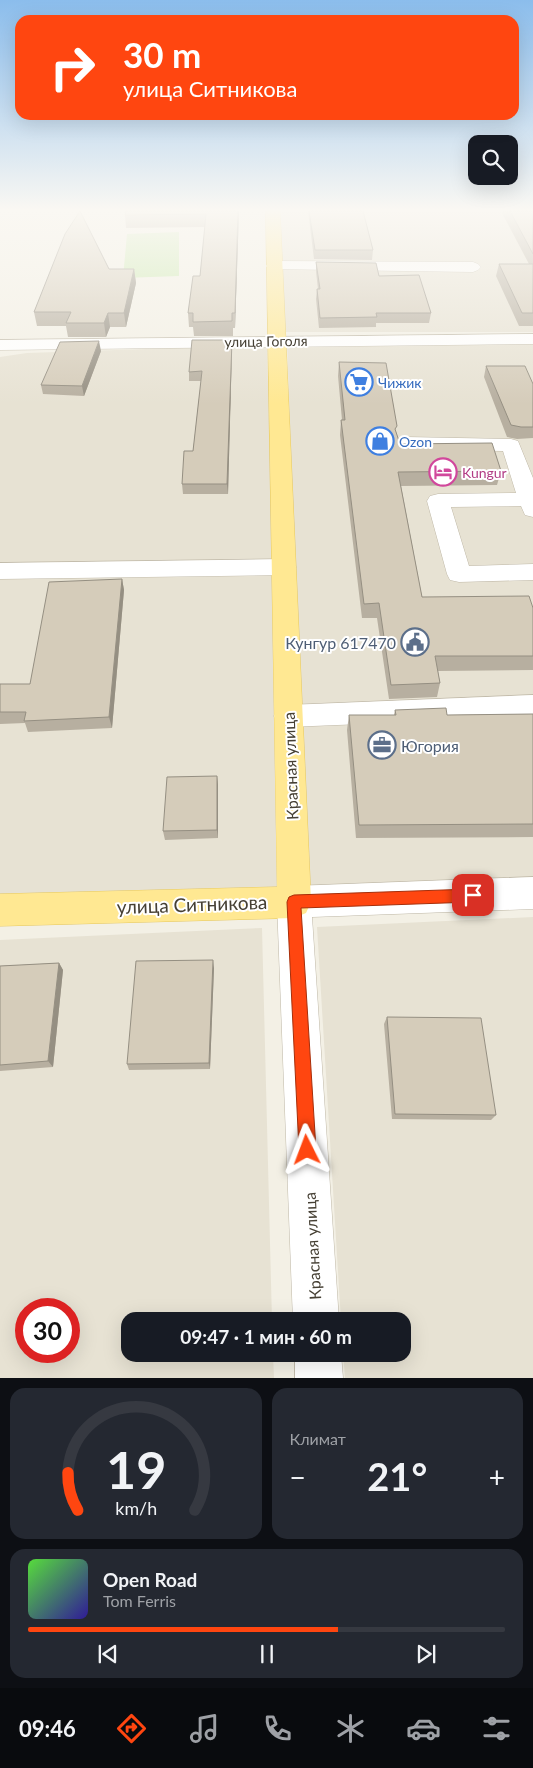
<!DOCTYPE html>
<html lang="ru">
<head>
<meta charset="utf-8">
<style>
  body { margin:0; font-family:Lato,sans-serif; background:#242831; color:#f1f3f6; height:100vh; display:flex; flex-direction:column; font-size:19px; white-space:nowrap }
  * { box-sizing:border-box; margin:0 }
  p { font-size:16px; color:#9ea1a6 }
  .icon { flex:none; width:28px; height:28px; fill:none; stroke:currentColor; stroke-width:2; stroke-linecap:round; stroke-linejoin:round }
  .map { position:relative; height:1378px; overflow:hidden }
  .drawer { display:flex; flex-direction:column; gap:10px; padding:10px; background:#0d0f14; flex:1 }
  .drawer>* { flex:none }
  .banner { position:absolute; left:15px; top:15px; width:504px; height:105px; border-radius:15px; box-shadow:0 5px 20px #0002; background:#ff4610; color:#fff; overflow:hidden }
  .fabs { position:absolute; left:468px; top:135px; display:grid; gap:10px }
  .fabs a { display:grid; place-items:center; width:50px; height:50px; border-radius:10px; background:#171b24; box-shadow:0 5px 20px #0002; font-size:25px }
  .speed { position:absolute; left:15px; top:1298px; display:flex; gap:10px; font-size:25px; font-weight:700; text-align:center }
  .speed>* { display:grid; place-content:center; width:65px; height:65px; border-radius:50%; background:#171b24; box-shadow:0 5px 20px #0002; line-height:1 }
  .speed .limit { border:8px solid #d22; background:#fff; color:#111 }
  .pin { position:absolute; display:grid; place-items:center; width:42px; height:42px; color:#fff; margin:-21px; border-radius:10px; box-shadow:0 2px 8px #0006 }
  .me { position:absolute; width:55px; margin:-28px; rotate:357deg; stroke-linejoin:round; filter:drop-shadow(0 0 4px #0008) }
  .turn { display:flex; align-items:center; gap:18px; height:105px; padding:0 25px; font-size:22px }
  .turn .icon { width:65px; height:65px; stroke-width:2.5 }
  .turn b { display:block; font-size:35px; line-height:42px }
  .big { font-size:38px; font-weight:700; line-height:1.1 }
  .drawer .widget { flex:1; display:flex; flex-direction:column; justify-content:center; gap:8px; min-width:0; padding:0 18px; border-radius:15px; background:#242831 }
  .drawer .dial { align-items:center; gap:0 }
  .dial svg { height:130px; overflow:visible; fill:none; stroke:#363941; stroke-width:7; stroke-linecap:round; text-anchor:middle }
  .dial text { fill:#f1f3f6; stroke:none }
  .song { display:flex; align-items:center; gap:15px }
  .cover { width:60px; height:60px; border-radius:8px; background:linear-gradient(135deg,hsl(110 70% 55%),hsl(250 70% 35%)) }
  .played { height:5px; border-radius:2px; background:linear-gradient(90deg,#ff4610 65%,#363941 65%) }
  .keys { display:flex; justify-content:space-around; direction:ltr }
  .heat { display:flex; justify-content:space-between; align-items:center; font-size:28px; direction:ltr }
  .drawer .tiles { flex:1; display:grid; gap:10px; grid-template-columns:1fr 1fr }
  .widget:last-child { grid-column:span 2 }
  .trip { position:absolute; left:121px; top:1312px; width:290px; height:50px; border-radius:15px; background:#171b24; box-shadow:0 5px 20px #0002; font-weight:700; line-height:50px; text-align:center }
  .tabs { display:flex; height:80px; justify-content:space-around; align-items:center; background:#090b0e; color:#9ea1a6 }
  .tabs .icon { width:35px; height:35px }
  .tabs .on { color:#ff4610 }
  .tabs b { font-size:22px; color:#f1f3f6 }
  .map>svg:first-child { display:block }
  .residential { fill:#e7e2d3; fill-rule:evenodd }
  .green { fill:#c9e9ad }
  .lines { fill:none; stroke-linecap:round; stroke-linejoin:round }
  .minor-casing { stroke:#bfb8a7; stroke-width:1 }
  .major-casing { stroke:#e6c860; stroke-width:1 }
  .minor { fill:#fff; fill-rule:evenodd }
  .major { fill:#ffe892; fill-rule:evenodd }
  .wall { fill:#b7afa0 }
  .shaded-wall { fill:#958f82 }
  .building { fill:#d5ccba; stroke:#958f82 }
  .route { fill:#ff4610; stroke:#a62e0a }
  .labels { text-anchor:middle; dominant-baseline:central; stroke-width:4; stroke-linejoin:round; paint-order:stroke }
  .far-street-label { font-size:14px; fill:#464034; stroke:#fff }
  .far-shop-label { font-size:14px; fill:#366cbe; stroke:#fff; text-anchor:start }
  .far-hotel-label { font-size:14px; fill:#b23c85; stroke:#fff; text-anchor:start }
  .service-label { font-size:16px; fill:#4e5e75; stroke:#fff; text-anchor:end }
  .street-label { font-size:16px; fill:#464034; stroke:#fff }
  .near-street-label { font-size:19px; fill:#464034; stroke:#fff }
</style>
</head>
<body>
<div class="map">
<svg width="533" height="1378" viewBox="0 0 533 1378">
  <rect width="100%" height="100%" fill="#f3f0e5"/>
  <path class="residential" d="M 280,211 L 533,211 L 533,332 L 284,332 Z
    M 533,339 L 533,882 L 307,890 L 287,344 Z
    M 267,345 L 281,890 L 0,895 L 0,357 L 27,353 Z
    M 533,917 L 533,1378 L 345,1378 L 343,1354 L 402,1354 L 402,1321 L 341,1321 L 317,927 Z
    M 262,928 L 272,1321 L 130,1321 L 130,1354 L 273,1354 L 274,1378 L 0,1378 L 0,940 ZM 26,1309 L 69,1309 L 69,1351 L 26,1351 Z"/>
  <path class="green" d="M 179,232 L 179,276 L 123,278 L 127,234 Z"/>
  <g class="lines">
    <g class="minor-casing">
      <path id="minor" d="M 274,261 L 473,262 L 478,264 L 481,267 L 478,270 L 473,272 L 269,269 L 266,266 L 269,263 Z
        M 533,334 L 533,344 L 0,350 L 0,340 Z
        M 405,437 L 511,439 L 518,441 L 533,478 L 533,517 L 525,515 L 521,506 L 451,507 L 469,566 L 533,564 L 533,580 L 459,582 L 450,580 L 447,574 L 427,501 L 430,496 L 438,494 L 516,493 L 503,451 L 405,449 L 398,447 L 395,443 L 398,439 Z
        M 284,559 L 292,561 L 296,567 L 292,573 L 284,575 L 0,579 L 0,563 Z
        M 533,695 L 533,717 L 288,727 L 278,724 L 274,716 L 278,708 L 288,705 Z
        M 533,877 L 533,909 L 312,917 L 339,1321 L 293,1321 L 277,902 L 282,891 L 294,886 Z
        M 295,1354 L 341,1354 L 343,1378 L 295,1378 Z"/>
    </g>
    <g class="major-casing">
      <path id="major" d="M 266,211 L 280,211 L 311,902 L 306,913 L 294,918 L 0,926 L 0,894 L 277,887 Z"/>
    </g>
    <use href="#minor" class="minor"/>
    <use href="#major" class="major"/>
  </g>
  <path class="wall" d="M 239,211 L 235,328 L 233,328 L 233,336 L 194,336 L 193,327 L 189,327 L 188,313 L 200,276 L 205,227 L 126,228 L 125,215 Z
    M 308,211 L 363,211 L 373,250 L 372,260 L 314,259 Z
    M 502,211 L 533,211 L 533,326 L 519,326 L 496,276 L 499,264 L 529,264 L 502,213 Z
    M 316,262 L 379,276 L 431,313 L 429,323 L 376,323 L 376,327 L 319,328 L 316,299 L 317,289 L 318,289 L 316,272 Z
    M 109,269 L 134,269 L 136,283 L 126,327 L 110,327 L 106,337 L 68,337 L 66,326 L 37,326 L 34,312 Z
    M 232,340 L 228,494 L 183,494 L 182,484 L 193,451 L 201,381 L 189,381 L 189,372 Z
    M 101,351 L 84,396 L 43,394 L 41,385 Z
    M 339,362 L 396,432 L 400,444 L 501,471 L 497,485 L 401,486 L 422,597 L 533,608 L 533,670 L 438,671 L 440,683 L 437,697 L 389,699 L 377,618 L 362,618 L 340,435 L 341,420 L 342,420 L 338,376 Z
    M 486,366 L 533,384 L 533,438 L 517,439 L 507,437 L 484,377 Z
    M 122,579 L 124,590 L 112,728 L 28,732 L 25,723 L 0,724 L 0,684 L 30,684 Z
    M 395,710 L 447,715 L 533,714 L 533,837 L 356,838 L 347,730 L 349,715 L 394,715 Z
    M 217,776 L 218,785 L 218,838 L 165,840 L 163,831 Z
    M 59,963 L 63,970 L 53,1067 L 0,1071 L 0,966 Z
    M 214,968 L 210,1069 L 129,1070 L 127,1064 Z
    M 387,1017 L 496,1115 L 491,1120 L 392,1119 L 384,1024 Z"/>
  <path class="shaded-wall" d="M 238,211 L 239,211 L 235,328 L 235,313 Z
    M 134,269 L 136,283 L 126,327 L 124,313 Z
    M 108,313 L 110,327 L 106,337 L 104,323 Z
    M 232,340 L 232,349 L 228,494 L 227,484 Z
    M 99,341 L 101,351 L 84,396 L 82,386 Z
    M 122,579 L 124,590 L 112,728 L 109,717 Z
    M 217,776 L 218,785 L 218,838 L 217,830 Z
    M 213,960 L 214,968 L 210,1069 L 209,1063 Z
    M 59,963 L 63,970 L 53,1067 L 48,1061 Z"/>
  <path class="building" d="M 80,211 L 109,269 L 134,269 L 124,313 L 108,313 L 104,323 L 66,323 L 71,312 L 34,312 L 65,234 Z
    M 126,211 L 238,211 L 235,313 L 232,313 L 232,321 L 193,322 L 193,313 L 188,313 L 193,276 L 200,276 L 206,214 L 125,215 Z
    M 309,211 L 363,211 L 373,250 L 315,250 Z
    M 510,211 L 533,211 L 533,254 Z
    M 316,262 L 376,263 L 379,276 L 419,275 L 431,313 L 376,313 L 377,317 L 320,318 L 317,289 L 320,289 Z
    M 499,264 L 533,264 L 533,313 L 522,313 Z
    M 192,340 L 232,340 L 227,484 L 182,484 L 184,451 L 193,451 L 202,371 L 189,372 Z
    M 99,341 L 82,386 L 41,385 L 60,342 Z
    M 339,362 L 386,363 L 397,426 L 395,429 L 400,444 L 492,443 L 501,471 L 398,472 L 422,597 L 529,596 L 533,608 L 533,656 L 435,656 L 440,683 L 391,685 L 379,603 L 364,604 L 341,420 L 345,420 Z
    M 486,366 L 525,366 L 533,384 L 533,427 L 521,427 L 511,425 Z
    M 122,579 L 109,717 L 24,721 L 26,712 L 0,712 L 0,684 L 30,684 L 49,582 Z
    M 446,708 L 447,715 L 533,714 L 533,824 L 359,825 L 349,715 L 396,715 L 395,710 Z
    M 217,776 L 217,830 L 163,831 L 167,777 Z
    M 213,960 L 209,1063 L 127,1064 L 136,961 Z
    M 59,963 L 48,1061 L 0,1065 L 0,966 Z
    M 387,1017 L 481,1018 L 496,1115 L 395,1114 Z"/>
  <linearGradient id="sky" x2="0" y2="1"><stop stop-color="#8bbdec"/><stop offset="0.52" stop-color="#faf8f3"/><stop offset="1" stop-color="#faf8f3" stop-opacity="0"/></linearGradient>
  <rect width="533" height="404" fill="url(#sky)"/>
  <path class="route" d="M 473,889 L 478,891 L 480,895 L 478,900 L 473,902 L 301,908 L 316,1150 L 313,1156 L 307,1158 L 301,1156 L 299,1150 L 287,902 L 289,897 L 294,895 Z"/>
  <defs>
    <g id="supermarket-ring" transform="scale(1.4375)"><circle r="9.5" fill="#fff" stroke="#3f7fe0" stroke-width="1.5"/><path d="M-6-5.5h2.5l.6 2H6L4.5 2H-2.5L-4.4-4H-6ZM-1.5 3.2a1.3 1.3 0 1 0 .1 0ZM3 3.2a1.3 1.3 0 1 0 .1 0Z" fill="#3f7fe0"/></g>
    <g id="shop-ring" transform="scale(1.4375)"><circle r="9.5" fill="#fff" stroke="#3f7fe0" stroke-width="1.5"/><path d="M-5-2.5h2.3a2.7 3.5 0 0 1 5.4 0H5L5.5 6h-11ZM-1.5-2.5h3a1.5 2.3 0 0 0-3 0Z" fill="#3f7fe0"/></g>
    <g id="hotel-ring" transform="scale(1.4375)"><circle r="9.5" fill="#fff" stroke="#d1479c" stroke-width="1.5"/><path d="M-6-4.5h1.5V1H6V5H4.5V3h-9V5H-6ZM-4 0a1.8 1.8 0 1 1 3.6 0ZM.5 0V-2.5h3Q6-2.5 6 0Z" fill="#d1479c"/></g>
    <g id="civic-ring" transform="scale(1.4375)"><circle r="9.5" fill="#fff" stroke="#5c6f8a" stroke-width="1.5"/><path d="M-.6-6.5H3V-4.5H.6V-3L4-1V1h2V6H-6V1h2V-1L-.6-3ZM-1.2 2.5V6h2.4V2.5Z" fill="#5c6f8a"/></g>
    <g id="office-ring" transform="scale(1.4375)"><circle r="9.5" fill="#fff" stroke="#5c6f8a" stroke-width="1.5"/><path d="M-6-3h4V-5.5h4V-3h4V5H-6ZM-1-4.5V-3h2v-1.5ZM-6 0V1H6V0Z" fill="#5c6f8a"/></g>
  </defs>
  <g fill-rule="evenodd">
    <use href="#supermarket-ring" x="359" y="382"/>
    <use href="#shop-ring" x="380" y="441"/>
    <use href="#hotel-ring" x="443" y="472"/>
    <use href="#civic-ring" x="415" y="642"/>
    <use href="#office-ring" x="382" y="745"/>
  </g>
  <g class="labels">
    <g class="far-street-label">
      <text transform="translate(266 341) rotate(-1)">улица Гоголя</text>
    </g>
    <g class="far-shop-label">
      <text x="378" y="382">Чижик</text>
      <text x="399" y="441">Ozon</text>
    </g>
    <g class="far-hotel-label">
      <text x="462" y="472">Kungur</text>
    </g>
    <g class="service-label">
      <text x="396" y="642">Кунгур 617470</text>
      <text x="401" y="745" text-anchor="start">Югория</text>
    </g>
    <g class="street-label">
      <text transform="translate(290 766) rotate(-92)">Красная улица</text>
      <text transform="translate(312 1246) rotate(-93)">Красная улица</text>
    </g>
    <g class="near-street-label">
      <text transform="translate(192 904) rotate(-2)">улица Ситникова</text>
    </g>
  </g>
</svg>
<div class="fabs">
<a><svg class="icon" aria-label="search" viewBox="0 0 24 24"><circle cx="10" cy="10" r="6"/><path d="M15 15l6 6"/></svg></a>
</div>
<div class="speed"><div class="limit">30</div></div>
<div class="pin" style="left:473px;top:895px;background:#d93025"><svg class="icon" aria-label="arrive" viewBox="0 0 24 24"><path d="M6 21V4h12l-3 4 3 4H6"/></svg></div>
<svg class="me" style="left:307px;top:1150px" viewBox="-20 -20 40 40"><path d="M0-17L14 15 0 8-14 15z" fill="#ff4610" stroke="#fff" stroke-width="4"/></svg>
<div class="trip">09:47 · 1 мин · 60 m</div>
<div class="banner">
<div class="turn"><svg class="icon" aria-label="right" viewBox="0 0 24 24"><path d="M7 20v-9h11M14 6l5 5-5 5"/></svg><div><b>30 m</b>улица Ситникова</div></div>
</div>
</div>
<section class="drawer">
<div class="tiles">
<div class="widget dial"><svg viewBox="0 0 100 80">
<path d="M14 69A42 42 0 1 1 86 69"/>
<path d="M14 69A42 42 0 0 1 8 46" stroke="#ff4610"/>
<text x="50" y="56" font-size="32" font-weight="700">19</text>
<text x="50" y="72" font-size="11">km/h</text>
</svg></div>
<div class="widget"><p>Климат</p>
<div class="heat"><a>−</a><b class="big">21°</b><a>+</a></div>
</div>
<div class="widget">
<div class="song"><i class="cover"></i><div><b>Open Road</b><p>Tom Ferris</p></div></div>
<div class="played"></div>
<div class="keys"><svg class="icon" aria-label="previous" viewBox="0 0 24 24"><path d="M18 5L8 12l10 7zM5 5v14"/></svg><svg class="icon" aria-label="pause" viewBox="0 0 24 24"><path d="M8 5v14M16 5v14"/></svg><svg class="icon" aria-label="next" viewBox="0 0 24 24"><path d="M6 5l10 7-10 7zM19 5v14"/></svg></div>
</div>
</div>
</section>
<nav class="tabs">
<b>09:46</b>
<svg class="icon on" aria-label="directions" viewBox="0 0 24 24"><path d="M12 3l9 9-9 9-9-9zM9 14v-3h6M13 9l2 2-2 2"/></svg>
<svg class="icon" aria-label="music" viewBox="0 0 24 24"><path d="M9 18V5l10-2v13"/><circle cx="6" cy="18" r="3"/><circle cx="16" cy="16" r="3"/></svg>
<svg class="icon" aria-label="phone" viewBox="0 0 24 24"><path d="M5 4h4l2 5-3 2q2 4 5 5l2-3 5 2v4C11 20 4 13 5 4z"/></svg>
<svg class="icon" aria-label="climate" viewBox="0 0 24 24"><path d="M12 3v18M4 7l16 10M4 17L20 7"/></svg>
<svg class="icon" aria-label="car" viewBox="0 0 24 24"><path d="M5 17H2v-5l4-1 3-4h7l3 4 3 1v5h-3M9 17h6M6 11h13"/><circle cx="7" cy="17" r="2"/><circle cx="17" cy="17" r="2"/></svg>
<svg class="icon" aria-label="filters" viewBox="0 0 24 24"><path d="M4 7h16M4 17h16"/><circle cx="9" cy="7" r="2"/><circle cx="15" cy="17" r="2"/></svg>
</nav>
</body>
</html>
